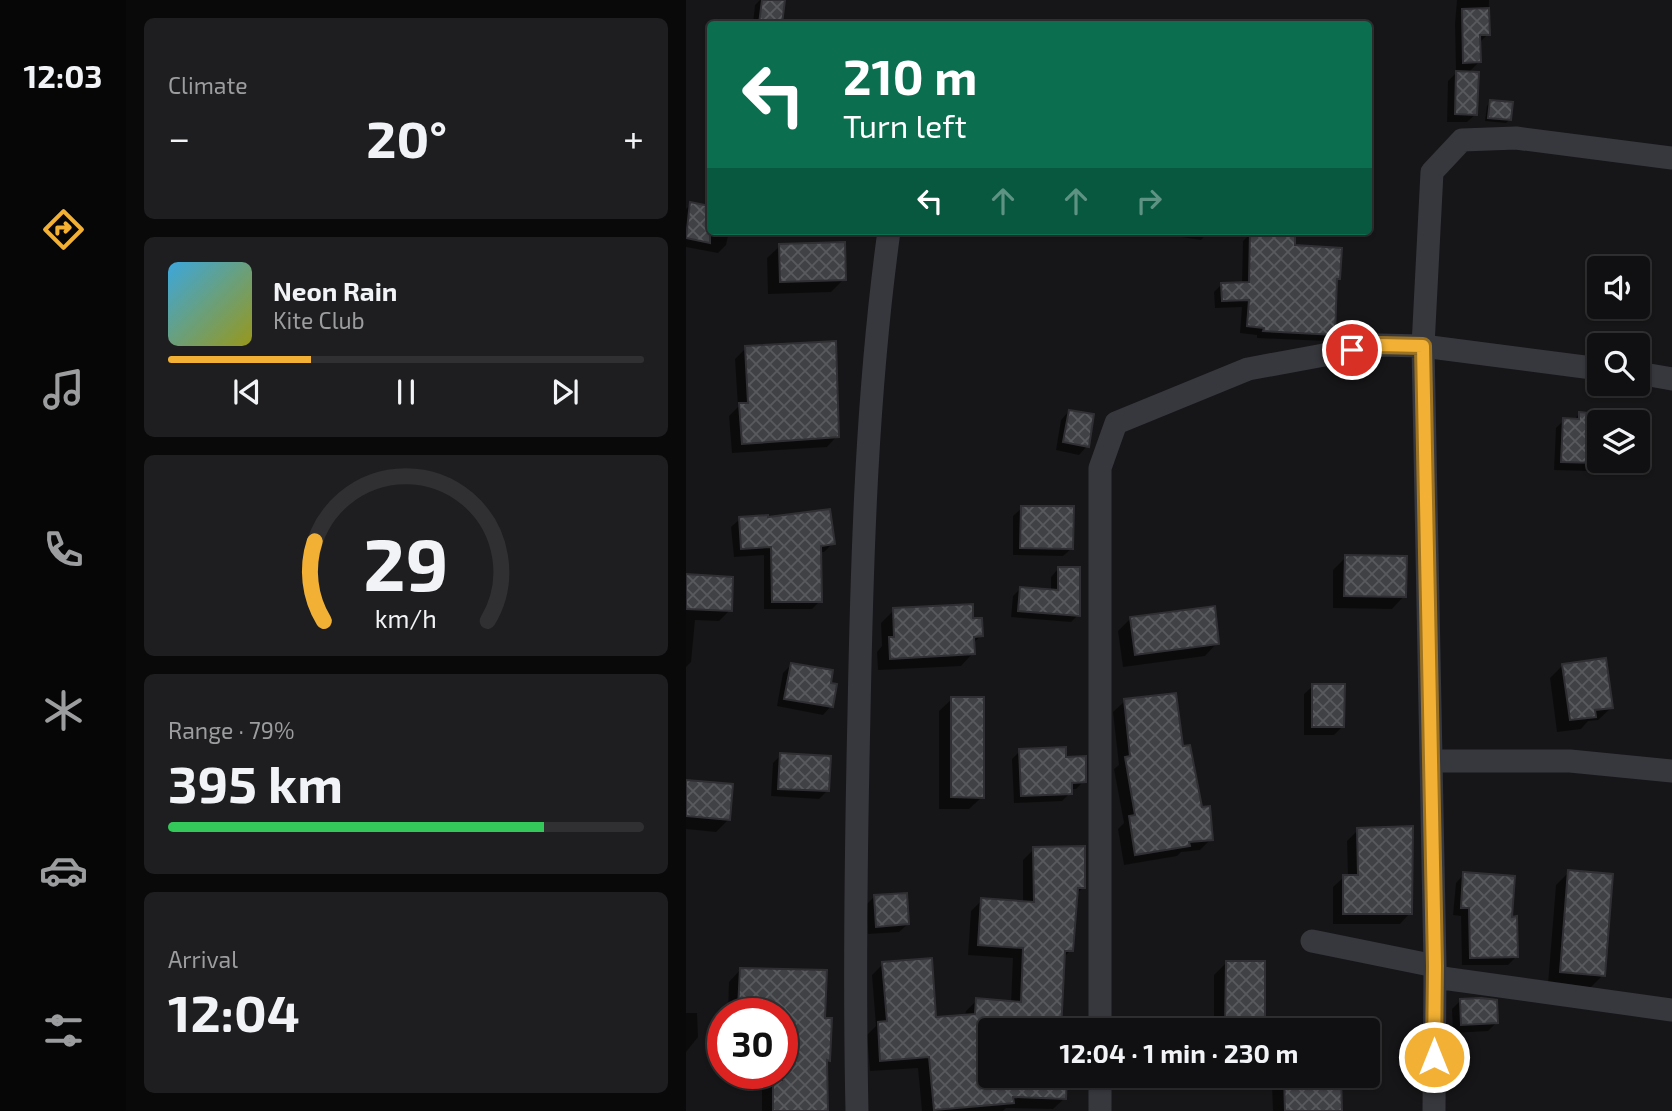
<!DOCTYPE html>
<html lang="en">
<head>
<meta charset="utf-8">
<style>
  body { margin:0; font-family:"Exo 2",sans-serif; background:#1e1e20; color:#f1f3f6; height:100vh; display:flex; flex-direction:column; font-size:26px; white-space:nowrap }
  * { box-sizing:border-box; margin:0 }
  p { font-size:23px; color:#9c9d9f }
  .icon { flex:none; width:38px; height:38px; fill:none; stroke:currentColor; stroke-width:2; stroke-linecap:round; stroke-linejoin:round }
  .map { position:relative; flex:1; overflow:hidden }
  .sheet { display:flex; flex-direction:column; gap:18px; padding:18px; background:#09090a; width:560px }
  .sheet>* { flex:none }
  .hud { position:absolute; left:21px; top:21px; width:665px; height:214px; border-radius:7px; box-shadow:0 2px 5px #0004,0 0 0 2px #303032; background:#0b6e4f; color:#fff; overflow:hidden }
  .tools { position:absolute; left:901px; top:256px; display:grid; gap:14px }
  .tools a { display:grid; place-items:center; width:63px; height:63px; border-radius:7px; background:#101012; box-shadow:0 2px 5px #0004,0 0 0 2px #303032; font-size:35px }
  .speed { position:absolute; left:21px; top:998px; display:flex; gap:14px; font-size:35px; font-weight:700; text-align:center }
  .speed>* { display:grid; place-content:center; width:91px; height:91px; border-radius:50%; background:#101012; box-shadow:0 2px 5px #0004,0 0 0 2px #303032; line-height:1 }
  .speed .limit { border:10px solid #d22; background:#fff; color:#111 }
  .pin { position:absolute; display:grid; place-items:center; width:60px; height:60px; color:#fff; margin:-30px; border:4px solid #fff; border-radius:50%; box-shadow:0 2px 7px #0007 }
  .me { position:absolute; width:77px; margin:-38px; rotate:0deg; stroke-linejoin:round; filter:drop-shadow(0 0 5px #0008) }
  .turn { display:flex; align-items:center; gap:24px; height:147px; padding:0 21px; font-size:32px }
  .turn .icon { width:91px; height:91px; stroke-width:2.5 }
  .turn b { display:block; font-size:49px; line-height:60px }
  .lanes { display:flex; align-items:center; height:66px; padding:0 21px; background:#0003; justify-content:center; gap:35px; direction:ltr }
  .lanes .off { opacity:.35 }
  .big { font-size:52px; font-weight:700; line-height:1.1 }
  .sheet .widget { flex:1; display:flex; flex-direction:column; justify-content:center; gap:10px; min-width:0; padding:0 24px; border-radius:10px; background:#1e1e20 }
  .sheet .dial { align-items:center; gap:0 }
  .dial svg { height:182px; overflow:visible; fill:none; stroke:#303032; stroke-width:7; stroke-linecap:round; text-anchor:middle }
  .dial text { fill:#f1f3f6; stroke:none }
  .song { display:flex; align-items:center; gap:21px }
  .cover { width:84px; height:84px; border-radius:10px; background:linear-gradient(135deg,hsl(200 70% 55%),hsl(60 70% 35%)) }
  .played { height:7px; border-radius:4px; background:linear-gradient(90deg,#f2b134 30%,#303032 30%) }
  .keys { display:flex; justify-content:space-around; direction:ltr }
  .heat { display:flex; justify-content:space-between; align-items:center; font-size:38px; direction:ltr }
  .charge { height:10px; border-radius:5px; background:linear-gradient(90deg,#34c759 79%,#303032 0) }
  .trip { position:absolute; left:292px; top:1018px; width:402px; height:70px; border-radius:7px; background:#101012; box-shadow:0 2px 5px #0004,0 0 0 2px #303032; font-weight:700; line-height:70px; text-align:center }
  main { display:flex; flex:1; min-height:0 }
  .dock { display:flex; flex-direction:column; width:126px; justify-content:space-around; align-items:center; background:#060607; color:#9c9d9f }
  .dock .icon { width:49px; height:49px }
  .dock .current { color:#f2b134 }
  .dock b { font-size:32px; color:#f1f3f6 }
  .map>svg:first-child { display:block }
  .shadow { fill:#0007 }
  .building { fill:url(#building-cross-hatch); stroke:#303034; stroke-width:2 }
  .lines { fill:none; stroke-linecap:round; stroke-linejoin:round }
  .street { stroke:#37383d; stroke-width:23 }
  .route-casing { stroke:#9d7322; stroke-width:18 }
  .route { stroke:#f2b134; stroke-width:12 }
</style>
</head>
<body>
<main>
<nav class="dock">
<b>12:03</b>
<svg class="icon current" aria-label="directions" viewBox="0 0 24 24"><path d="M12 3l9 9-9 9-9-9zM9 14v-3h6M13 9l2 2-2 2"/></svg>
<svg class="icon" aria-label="music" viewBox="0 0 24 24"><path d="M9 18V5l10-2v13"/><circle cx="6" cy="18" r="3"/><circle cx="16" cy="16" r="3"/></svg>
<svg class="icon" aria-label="phone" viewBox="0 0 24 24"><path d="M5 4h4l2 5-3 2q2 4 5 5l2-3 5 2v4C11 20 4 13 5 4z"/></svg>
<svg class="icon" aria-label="climate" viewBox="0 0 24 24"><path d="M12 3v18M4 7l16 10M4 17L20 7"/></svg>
<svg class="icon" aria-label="car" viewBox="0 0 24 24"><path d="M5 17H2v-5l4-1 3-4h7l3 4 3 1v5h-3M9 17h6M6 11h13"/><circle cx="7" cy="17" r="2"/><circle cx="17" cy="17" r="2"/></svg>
<svg class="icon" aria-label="filters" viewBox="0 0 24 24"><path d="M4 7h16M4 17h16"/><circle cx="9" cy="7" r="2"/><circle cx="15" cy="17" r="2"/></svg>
</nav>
<section class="sheet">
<div class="widget"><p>Climate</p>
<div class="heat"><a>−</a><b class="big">20°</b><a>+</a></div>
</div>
<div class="widget">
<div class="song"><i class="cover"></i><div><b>Neon Rain</b><p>Kite Club</p></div></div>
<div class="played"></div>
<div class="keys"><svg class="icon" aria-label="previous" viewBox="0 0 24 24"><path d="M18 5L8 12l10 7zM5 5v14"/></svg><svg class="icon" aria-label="pause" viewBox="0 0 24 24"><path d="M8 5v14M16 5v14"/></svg><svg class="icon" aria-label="next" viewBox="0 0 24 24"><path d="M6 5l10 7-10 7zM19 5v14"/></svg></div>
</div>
<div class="widget dial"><svg viewBox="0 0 100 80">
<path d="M14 69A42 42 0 1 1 86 69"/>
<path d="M14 69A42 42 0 0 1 10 34" stroke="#f2b134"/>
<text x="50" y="56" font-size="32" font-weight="700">29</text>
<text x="50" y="72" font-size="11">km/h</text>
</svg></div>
<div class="widget"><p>Range · 79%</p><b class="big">395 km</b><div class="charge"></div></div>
<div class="widget"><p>Arrival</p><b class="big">12:04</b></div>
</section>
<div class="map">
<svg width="986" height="1111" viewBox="0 0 986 1111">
  <defs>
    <pattern id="building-cross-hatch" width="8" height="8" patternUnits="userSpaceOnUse" patternTransform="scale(1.75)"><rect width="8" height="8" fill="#404145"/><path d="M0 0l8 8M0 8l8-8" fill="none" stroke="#595a5e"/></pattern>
  </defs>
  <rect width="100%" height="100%" fill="#161618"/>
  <path class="shadow" d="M 74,0 L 97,0 L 94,24 L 67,24 L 69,5 Z
    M 771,0 L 803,0 L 802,34 L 793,43 L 794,61 L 782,73 L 790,114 L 781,122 L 761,122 L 762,81 L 773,70 L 770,70 L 769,24 Z
    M 804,102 L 823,120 L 820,123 L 799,121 L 801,106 Z
    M 5,204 L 24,208 L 24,231 L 43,231 L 40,245 L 32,253 L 0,247 L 0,209 Z
    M 476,231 L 523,231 L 515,240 L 476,234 Z
    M 564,234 L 607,246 L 652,279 L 649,281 L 647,334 L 639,341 L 571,338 L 571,335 L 554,333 L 556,307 L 529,308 L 528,292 L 536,284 L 556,284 L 557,241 Z
    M 94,246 L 158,279 L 145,292 L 82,294 L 81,258 Z
    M 60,348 L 151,436 L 141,447 L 46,453 L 43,416 L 52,407 L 49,359 Z
    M 383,411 L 401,446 L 393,455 L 370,450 L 375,420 Z
    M 893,414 L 909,463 L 901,471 L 868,470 L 870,428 L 878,420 L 888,420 Z
    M 336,508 L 386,548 L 377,556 L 327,555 L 327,516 Z
    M 54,519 L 147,543 L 138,552 L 133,552 L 134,601 L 126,609 L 78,609 L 78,555 L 48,557 L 45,527 Z
    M 660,557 L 718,596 L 706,609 L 647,608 L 647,570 Z
    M 372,569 L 392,615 L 385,622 L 325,617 L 327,596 L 334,589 L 365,591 L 365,577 Z
    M 0,576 L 44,610 L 33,621 L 9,620 L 5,662 L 0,667 Z
    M 208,610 L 286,620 L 295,636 L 287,643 L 287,653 L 275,666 L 192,670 L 191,652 L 196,646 L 195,623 Z
    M 445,618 L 531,643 L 519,656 L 437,667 L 432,631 Z
    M 105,665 L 143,685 L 145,706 L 137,715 L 91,706 L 97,673 Z
    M 877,665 L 925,708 L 912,720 L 902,721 L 895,729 L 871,732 L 864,678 Z
    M 627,686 L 657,726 L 648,735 L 618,735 L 618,694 Z
    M 266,699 L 296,797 L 283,809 L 253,809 L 253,711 Z
    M 439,701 L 514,809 L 525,839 L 514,850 L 495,852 L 491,856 L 438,865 L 432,829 L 438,823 L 428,769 L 433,765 L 427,712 Z
    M 334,751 L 378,759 L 398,781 L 390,789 L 384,789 L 384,793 L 376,801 L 328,803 L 326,759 Z
    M 95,755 L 141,791 L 133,799 L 85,796 L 87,763 Z
    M 0,782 L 43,819 L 30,832 L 0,829 Z
    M 672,830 L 724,913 L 714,924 L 647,924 L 647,887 L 658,877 L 662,877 L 661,841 Z
    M 348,849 L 398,887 L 389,895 L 385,950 L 376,959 L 373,1031 L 304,1031 L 304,1076 L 379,1098 L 367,1109 L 320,1108 L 317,1111 L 236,1111 L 232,1068 L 184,1071 L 181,1035 L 190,1026 L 186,975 L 197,964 L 249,1019 L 279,1016 L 280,1011 L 291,1000 L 325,1003 L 327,958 L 282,955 L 285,911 L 296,900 L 337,903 L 337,860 Z
    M 883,872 L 917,975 L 904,988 L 862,984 L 870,885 Z
    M 778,874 L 824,918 L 830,957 L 822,965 L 776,965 L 775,916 L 767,915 L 770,883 Z
    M 188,897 L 222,924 L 213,932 L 182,934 L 180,905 Z
    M 541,962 L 577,1031 L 528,1031 L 528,975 Z
    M 54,970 L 138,1019 L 142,1060 L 140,1062 L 140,1111 L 76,1111 L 76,1073 L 96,1073 L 96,1013 L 42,1013 L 43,982 Z
    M 775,1000 L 811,1022 L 802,1031 L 767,1033 L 766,1009 Z
    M 0,1013 L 11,1013 L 12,1037 L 0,1052 Z
    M 496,1021 L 496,1031 L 435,1031 L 442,1025 Z
    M 594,1076 L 653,1076 L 655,1111 L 587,1111 L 586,1085 Z"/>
  <path class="building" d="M 76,0 L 99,0 L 96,24 L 73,24 Z
    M 803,8 L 804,35 L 794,35 L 795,62 L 777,63 L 776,9 Z
    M 770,71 L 793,72 L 791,115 L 769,114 Z
    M 804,100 L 827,102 L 825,120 L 802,118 Z
    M 4,202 L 24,206 L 24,243 L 0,238 Z
    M 564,232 L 609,232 L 609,245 L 656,248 L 654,279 L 651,279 L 649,335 L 577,331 L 578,328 L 561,326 L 563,300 L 536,301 L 535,283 L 563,282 Z
    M 159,242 L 160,280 L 94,282 L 93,244 Z
    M 150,341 L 153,437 L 56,444 L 53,403 L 62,403 L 59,346 Z
    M 383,410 L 408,414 L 403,447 L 377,442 Z
    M 893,412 L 913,414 L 911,463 L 875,462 L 877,418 L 893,419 Z
    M 335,506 L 388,506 L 387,549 L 334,548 Z
    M 144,509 L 149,544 L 135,546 L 136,602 L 86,602 L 85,547 L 55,549 L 53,517 L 82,515 L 82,517 Z
    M 659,555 L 721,556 L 720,597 L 658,596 Z
    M 372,567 L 394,567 L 394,616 L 332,611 L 334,587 L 372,590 Z
    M 0,574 L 47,577 L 46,611 L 0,609 Z
    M 287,604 L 287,618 L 296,618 L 297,636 L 288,637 L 289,654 L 204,659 L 203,637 L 208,637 L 207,608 Z
    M 529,606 L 533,644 L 449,655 L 444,617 Z
    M 920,658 L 927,708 L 909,710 L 910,717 L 884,720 L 876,664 Z
    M 105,663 L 147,670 L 145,683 L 151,684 L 147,707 L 98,699 Z
    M 626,684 L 659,684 L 658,727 L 626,727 Z
    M 490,693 L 497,746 L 504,745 L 516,807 L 524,806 L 527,840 L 503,842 L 504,846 L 449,855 L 443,816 L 449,815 L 439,757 L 444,756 L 438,699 Z
    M 265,697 L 298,697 L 298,798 L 265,797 Z
    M 380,747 L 380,757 L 400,756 L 400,782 L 386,783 L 386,794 L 335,796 L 333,749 Z
    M 94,753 L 145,756 L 143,791 L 92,789 Z
    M 0,780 L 47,784 L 44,820 L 0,816 Z
    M 727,826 L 726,914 L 657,914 L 657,875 L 672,875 L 671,828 Z
    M 399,846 L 399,888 L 392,888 L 387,951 L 379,951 L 375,1031 L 304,1031 L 304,1076 L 381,1076 L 380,1099 L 327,1097 L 328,1103 L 248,1110 L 243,1057 L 194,1061 L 192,1022 L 201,1021 L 196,962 L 246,958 L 250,1017 L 289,1014 L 290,998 L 335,1002 L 337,948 L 292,945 L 295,898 L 348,902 L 347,847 Z
    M 882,870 L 927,874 L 919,976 L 874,972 Z
    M 777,872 L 829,876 L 826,917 L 831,916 L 832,957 L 784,958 L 783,908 L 775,908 Z
    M 221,893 L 223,924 L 190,927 L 188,895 Z
    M 540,961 L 579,961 L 579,1031 L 539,1031 Z
    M 54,968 L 141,970 L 139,1018 L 146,1018 L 144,1061 L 141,1060 L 142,1111 L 87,1111 L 87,1080 L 96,1080 L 96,1010 L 52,1009 Z
    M 795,998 L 811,1000 L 812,1023 L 775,1025 L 774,999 Z
    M 598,1076 L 655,1076 L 656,1111 L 599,1111 Z"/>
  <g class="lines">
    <path class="street" d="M 952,373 L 986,379
      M 745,761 L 884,761 L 986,771
      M 626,941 L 749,966
      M 749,977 L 986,1010
      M 414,1031 L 414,468 L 430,423 L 562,369 L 692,345 L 737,346 L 914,369
      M 414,1076 L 414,1111
      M 171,1111 C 168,978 170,846 173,713 C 176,552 181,391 203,231
      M 748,1111 L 749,966 L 737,346 L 746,172 L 776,140 L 830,138 L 986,158"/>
  </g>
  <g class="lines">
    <g class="route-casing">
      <path id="route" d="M 666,350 L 692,345 L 737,346 L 749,966 L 748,1057"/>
    </g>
    <use href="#route" class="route"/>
  </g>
</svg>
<div class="tools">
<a><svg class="icon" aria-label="sound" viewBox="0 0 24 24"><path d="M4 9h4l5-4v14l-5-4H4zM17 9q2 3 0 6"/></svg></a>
<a><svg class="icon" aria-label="search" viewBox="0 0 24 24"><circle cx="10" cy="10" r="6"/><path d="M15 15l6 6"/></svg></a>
<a><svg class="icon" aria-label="layers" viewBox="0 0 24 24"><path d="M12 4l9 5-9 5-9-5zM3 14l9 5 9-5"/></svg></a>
</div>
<div class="speed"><div class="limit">30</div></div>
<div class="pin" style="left:666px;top:350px;background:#d93025"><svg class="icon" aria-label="arrive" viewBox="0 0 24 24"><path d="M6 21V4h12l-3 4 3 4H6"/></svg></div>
<svg class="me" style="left:748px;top:1057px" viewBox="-20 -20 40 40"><circle r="17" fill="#f2b134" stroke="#fff" stroke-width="3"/><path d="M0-11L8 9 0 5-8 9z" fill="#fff"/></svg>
<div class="trip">12:04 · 1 min · 230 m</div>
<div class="hud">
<div class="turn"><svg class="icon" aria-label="left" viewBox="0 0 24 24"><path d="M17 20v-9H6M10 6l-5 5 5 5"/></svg><div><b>210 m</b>Turn left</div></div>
<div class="lanes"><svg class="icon" aria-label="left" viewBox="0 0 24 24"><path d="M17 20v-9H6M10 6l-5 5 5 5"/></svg><svg class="icon off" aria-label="ahead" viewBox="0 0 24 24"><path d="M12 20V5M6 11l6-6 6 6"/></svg><svg class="icon off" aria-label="ahead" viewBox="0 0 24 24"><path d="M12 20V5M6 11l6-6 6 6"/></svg><svg class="icon off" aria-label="right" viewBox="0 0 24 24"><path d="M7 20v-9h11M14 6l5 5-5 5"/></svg></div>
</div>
</div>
</main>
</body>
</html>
